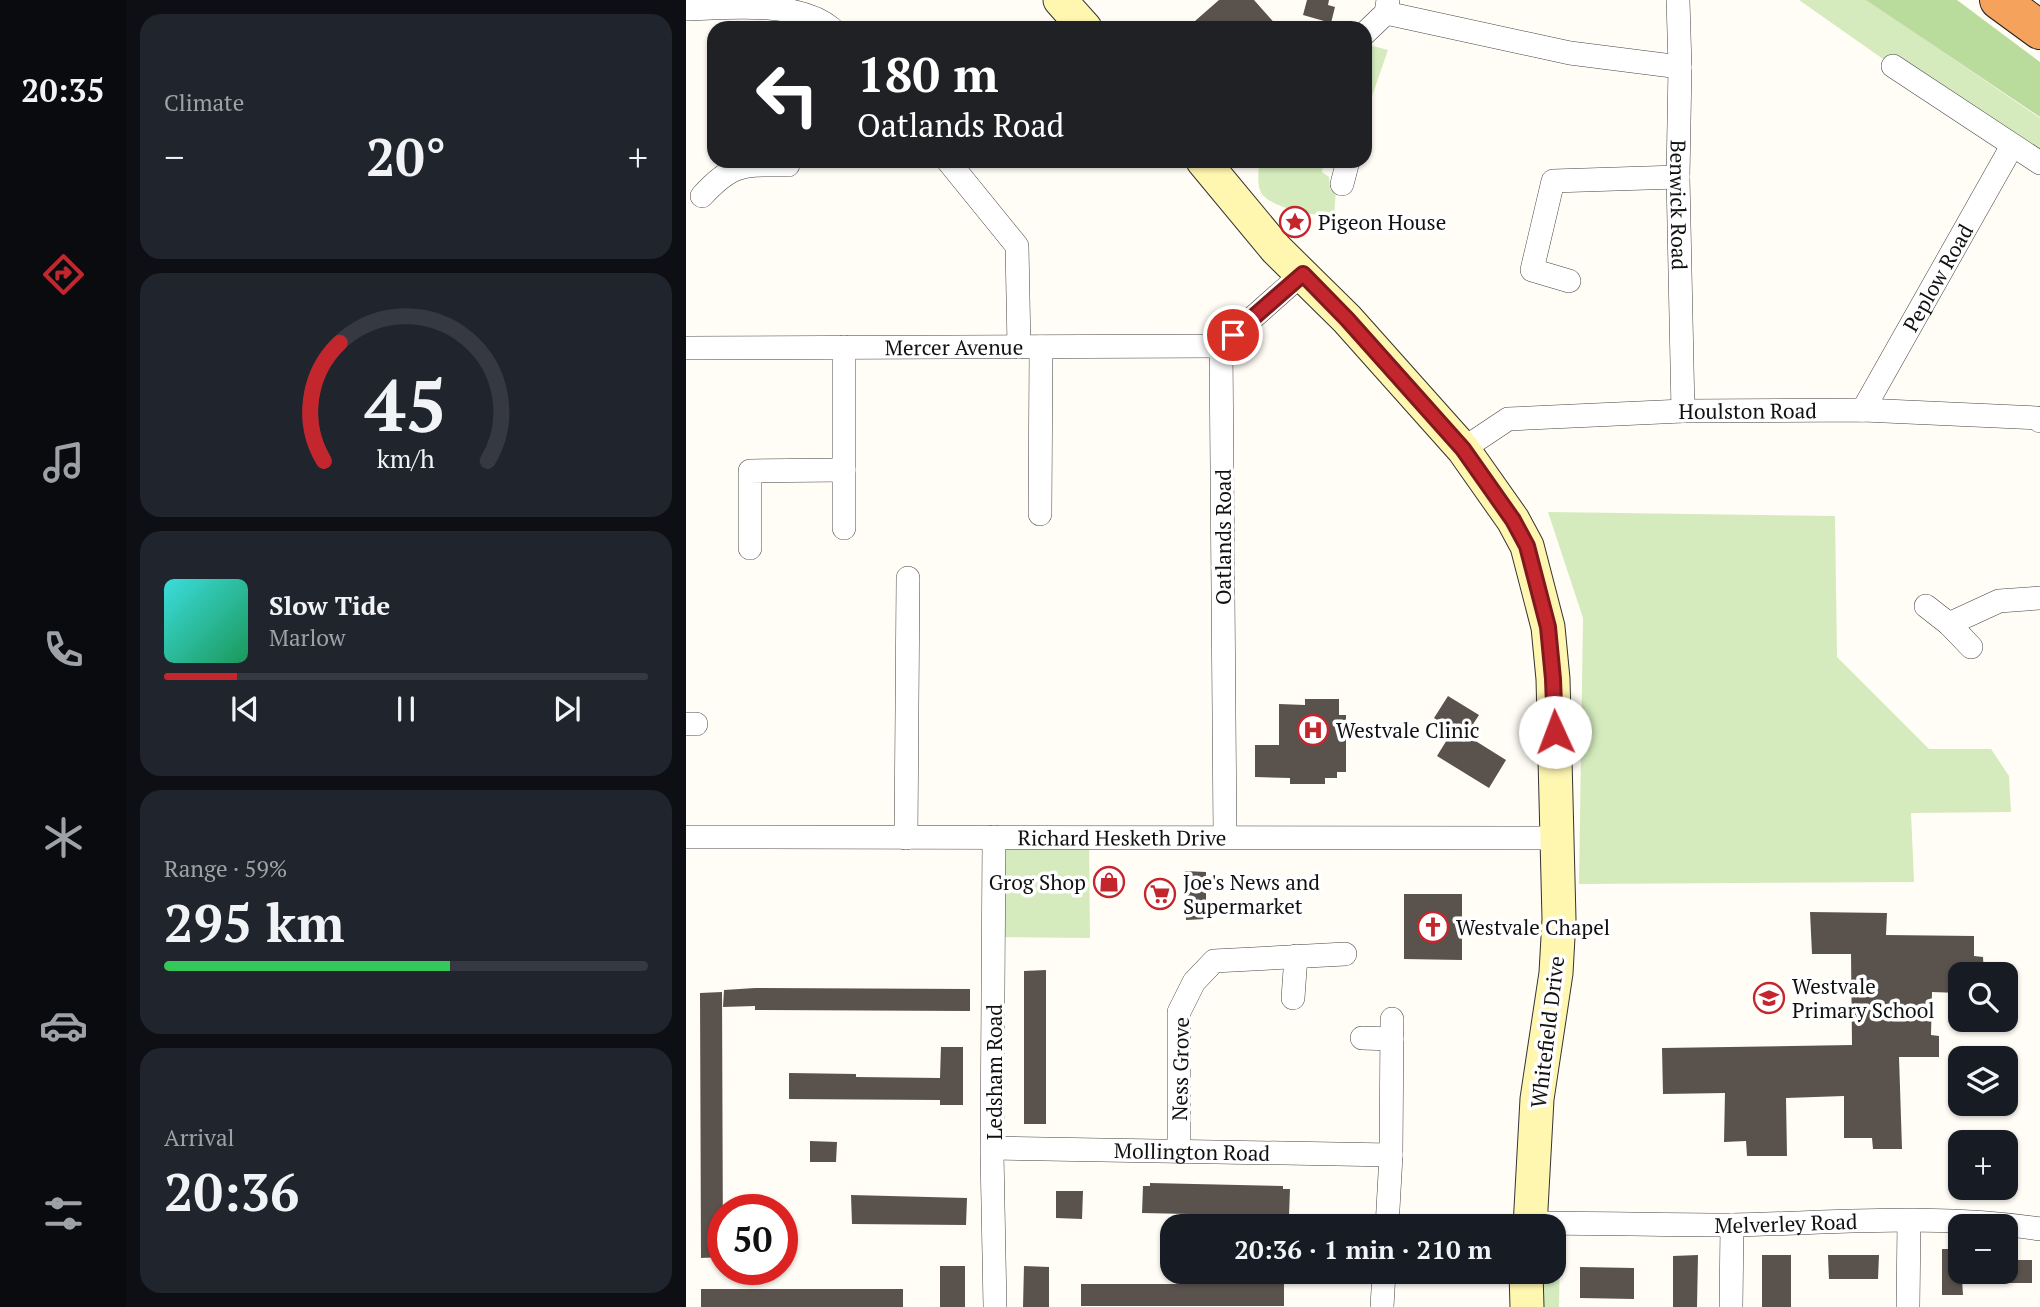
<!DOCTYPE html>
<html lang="en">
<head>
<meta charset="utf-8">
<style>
  body { margin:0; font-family:"PT Serif",serif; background:#20242c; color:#f1f3f6; height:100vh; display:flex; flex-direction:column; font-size:26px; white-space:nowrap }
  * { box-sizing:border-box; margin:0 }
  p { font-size:23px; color:#9ea1a6 }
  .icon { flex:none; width:38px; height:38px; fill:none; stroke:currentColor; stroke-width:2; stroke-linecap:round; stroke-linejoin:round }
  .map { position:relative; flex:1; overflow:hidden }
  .side { display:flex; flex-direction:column; gap:14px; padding:14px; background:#0d0f14; width:560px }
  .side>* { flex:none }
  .guide { position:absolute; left:21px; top:21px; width:665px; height:147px; border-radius:21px; box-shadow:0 2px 5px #0004; background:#202124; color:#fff; overflow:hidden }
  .buttons { position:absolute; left:1262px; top:962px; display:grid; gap:14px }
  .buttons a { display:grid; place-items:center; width:70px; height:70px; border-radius:14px; background:#171b24; box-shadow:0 2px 5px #0004; font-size:35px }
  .speed { position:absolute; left:21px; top:1194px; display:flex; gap:14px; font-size:35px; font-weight:700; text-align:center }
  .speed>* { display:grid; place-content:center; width:91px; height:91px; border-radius:50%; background:#171b24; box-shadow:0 2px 5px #0004; line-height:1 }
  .speed .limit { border:10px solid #d22; background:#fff; color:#111 }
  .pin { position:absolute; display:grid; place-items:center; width:60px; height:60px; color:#fff; margin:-30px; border:4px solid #fff; border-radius:50%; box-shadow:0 2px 7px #0007 }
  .me { position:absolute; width:77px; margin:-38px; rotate:358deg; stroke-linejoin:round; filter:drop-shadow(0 0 5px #0008) }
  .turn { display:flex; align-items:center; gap:24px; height:147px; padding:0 35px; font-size:32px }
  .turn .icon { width:91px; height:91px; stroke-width:2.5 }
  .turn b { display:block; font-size:49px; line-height:60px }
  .big { font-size:52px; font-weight:600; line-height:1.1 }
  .side .card { flex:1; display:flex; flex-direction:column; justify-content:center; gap:10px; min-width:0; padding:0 24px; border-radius:21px; background:#20242c }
  .side .dial { align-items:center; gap:0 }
  .dial svg { height:182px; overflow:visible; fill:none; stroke:#363941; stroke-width:7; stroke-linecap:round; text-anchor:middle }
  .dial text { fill:#f1f3f6; stroke:none }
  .song { display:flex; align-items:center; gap:21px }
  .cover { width:84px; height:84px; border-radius:10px; background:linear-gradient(135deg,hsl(180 70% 55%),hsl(150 70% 35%)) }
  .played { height:7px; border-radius:4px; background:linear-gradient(90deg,#c4262e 15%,#363941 15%) }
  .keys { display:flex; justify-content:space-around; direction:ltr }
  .heat { display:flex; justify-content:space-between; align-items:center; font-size:38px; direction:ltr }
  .charge { height:10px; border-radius:5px; background:linear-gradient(90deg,#34c759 59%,#363941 0) }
  .trip { position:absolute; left:474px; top:1214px; width:406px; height:70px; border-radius:21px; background:#171b24; box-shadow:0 2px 5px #0004; font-weight:600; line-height:70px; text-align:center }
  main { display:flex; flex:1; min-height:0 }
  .menu { display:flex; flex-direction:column; width:126px; justify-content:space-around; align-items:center; background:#090b0e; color:#9ea1a6 }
  .menu .icon { width:49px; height:49px }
  .menu .selected { color:#c4262e }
  .menu b { font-size:32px; color:#f1f3f6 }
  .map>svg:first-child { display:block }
  .green { fill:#d5ebbd }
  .forest { fill:#b9dc9c }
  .building { fill:#5a524d }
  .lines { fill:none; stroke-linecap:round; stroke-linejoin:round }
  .minor-casing { stroke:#444; stroke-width:24 }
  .secondary-casing { stroke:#333; stroke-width:35 }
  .motorway-casing { stroke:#222; stroke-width:40 }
  .minor { stroke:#fff; stroke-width:23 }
  .secondary { stroke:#fff6b0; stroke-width:33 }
  .motorway { stroke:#f5a25d; stroke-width:38 }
  .route-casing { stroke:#7f191e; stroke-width:18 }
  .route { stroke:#c4262e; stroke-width:12 }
  .labels { text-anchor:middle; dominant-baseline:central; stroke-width:7; stroke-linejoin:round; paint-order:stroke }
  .street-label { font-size:21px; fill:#111; stroke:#fff }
  .poi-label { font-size:21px; fill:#111; stroke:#fff; text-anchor:start }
</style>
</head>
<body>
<main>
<nav class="menu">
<b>20:35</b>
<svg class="icon selected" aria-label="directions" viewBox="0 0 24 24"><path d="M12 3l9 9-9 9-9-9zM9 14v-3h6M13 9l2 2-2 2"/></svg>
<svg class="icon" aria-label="music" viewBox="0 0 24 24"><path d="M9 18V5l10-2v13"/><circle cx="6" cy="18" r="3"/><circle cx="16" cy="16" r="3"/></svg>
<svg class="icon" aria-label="phone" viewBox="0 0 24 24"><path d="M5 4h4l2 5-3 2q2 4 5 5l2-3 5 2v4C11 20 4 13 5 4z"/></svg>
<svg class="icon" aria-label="climate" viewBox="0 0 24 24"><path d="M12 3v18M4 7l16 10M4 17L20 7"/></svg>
<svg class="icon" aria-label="car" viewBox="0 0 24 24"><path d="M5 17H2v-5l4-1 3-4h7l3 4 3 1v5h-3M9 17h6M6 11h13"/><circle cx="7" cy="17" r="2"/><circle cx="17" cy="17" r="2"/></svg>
<svg class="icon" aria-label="filters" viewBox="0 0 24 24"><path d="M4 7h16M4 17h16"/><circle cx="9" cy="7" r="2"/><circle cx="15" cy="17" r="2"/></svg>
</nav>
<section class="side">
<div class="card"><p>Climate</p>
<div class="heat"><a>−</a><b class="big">20°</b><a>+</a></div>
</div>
<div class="card dial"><svg viewBox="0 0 100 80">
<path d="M14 69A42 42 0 1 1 86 69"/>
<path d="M14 69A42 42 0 0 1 21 17" stroke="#c4262e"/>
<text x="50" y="56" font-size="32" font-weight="700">45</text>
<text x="50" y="72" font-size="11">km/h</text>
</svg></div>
<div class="card">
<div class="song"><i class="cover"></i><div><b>Slow Tide</b><p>Marlow</p></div></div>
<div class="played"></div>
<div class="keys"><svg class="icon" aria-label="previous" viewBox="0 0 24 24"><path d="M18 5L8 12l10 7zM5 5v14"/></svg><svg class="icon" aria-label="pause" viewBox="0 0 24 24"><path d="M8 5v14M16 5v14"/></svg><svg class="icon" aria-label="next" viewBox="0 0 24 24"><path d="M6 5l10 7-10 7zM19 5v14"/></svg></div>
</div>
<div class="card"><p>Range · 59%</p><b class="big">295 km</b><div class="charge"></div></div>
<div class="card"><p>Arrival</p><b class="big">20:36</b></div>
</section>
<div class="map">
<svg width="1354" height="1307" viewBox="0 0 1354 1307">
  <rect width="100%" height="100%" fill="#fffdf5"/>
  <path class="green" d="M 1113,0 L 1181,0 L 1354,118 L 1354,160 L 1207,66 Z
    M 687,46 L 702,50 L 684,102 L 679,101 L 679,52 Z
    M 573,161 L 640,161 L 637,163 L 636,172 L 643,177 L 644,189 L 650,191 L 648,215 C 631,218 586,208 576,194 C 570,185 573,171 573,161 Z
    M 862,512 L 1149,516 L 1151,657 L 1243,749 L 1305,749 L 1323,776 L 1325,812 L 1225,813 L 1228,882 L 893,884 L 897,618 Z
    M 403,836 L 404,938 L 308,937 L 308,837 Z
    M 868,1249 L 874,1250 L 873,1307 L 854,1307 L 854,1272 L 868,1272 Z"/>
  <path class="forest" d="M 1180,0 L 1271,0 L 1354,62 L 1354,117 Z"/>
  <path class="building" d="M 533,0 L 568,0 L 593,28 L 501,28 Z
    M 621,0 L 643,0 L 642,5 L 649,7 L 645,23 L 617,15 Z
    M 762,696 L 793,715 L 780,735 L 820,760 L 803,788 L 751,756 L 767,730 L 748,718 Z
    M 619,699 L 653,699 L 653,715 L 660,715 L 660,772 L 651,772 L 651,778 L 639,778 L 639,784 L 604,784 L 604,778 L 569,777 L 569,745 L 593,745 L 593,704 L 619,705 Z
    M 499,871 L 520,872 L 520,919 L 500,920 Z
    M 718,894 L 776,894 L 776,960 L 718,959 Z
    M 1124,912 L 1201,913 L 1200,935 L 1288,936 L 1288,956 L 1297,957 L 1298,975 L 1274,975 L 1274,993 L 1246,992 L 1245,1035 L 1253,1036 L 1253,1057 L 1213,1057 L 1216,1149 L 1187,1149 L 1186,1138 L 1158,1138 L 1158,1096 L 1100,1098 L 1101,1156 L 1061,1156 L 1060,1141 L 1038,1142 L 1039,1093 L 977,1094 L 976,1048 L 1166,1045 L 1165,954 L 1126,954 Z
    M 360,970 L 360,1124 L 338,1124 L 338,971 Z
    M 69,988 L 284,989 L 284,1011 L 69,1010 L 69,1006 L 37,1007 L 38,990 Z
    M 36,992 L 37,1257 L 15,1258 L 14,993 Z
    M 255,1047 L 277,1047 L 277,1105 L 254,1105 L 254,1100 L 103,1099 L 103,1073 L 170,1074 L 170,1077 L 254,1078 Z
    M 124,1141 L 151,1142 L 150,1162 L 124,1162 Z
    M 464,1183 L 597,1186 L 597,1189 L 604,1189 L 603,1216 L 456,1213 L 457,1186 L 464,1186 Z
    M 370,1191 L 397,1191 L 396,1219 L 370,1218 Z
    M 165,1195 L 281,1198 L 280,1225 L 166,1224 Z
    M 1256,1249 L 1274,1249 L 1277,1295 L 1256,1295 Z
    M 1012,1255 L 1011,1307 L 987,1307 L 987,1256 Z
    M 1076,1255 L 1105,1255 L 1105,1307 L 1076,1307 Z
    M 1142,1255 L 1193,1255 L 1192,1279 L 1143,1279 Z
    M 1320,1260 L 1346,1260 L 1346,1283 L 1320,1283 Z
    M 254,1266 L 279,1266 L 279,1307 L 254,1307 Z
    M 338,1266 L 363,1267 L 363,1307 L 337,1307 Z
    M 894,1267 L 948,1268 L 948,1299 L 894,1298 Z
    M 395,1284 L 598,1284 L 598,1306 L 395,1306 Z
    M 15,1289 L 217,1289 L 217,1307 L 15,1307 Z"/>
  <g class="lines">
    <g class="minor-casing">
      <g id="minor">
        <path id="s1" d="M 992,0 L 994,67 L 992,177 L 997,411"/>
        <path d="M 0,9 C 43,8 111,0 145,28"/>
        <path d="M 700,13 L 884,53 L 994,67"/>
        <path d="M 679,33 L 700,13 L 702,0"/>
        <path d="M 1207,66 L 1354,163"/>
        <path d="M 262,161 L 331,246 L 333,347"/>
        <path d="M 656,184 L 662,161"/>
        <path d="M 16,196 C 47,162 58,165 102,165 L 102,161"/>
        <path d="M 883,281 L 846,270 L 867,181 L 992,177"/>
        <path d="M 158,347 L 158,528"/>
        <path id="s2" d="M 0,348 L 535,346"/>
        <path id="s3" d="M 1177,410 L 1326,146"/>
        <path id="s4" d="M 777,449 L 822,419 L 997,411 L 1177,410 L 1351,418 L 1354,421"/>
        <path d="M 354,514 L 355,347"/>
        <path d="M 64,548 L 64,471 L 158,470"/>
        <path d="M 1240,606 L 1263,624"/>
        <path d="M 1285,647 L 1263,624 L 1313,601 L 1354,598"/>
        <path d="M 0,724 L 10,724"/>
        <path d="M 539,836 L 535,346 L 616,274"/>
        <path id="s5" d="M 0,837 L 871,838"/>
        <path d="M 308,837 L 306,1153 L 309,1307"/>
        <path d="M 220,838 L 222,578"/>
        <path d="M 607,998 L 610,956"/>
        <path d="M 676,1038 L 706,1039"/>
        <path id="s6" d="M 308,1148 L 705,1155"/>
        <path d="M 493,1150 L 493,1012 L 508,982 L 528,961 L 659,954"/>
        <path id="s7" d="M 844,1223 C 911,1223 979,1225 1046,1225 C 1148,1223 1253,1213 1354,1229"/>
        <path d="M 701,1227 L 705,1155 L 706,1019"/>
        <path d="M 696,1307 L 698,1272"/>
        <path d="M 1045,1307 L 1046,1225"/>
        <path d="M 1222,1307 L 1223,1221"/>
      </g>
    </g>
    <g class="secondary-casing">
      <path id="secondary" d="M 374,0 L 399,28
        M 517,161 L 590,249 L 661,319 L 777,449 L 827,520 L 841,546 L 862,627 L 867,679 L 873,919 L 870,973 L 851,1099 L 844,1227
        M 840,1272 L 841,1307"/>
    </g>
    <g class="motorway-casing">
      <path id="motorway" d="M 1313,0 L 1354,30"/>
    </g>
    <use href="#minor" class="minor"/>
    <use href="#secondary" class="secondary"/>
    <use href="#motorway" class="motorway"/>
  </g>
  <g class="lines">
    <g class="route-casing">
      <path id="route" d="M 547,335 L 617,274 L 661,319 L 777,449 L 827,520 L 841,546 L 862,627 L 867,679 L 869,732"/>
    </g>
    <use href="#route" class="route"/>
  </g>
  <defs>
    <g id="sight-ring" transform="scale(1.575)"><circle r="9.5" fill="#fff" stroke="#c4262e" stroke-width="1.5"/><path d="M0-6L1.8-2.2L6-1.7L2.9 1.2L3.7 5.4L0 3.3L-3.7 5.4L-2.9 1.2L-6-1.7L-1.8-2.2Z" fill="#c4262e"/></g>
    <g id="hospital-ring" transform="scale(1.575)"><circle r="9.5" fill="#fff" stroke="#c4262e" stroke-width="1.5"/><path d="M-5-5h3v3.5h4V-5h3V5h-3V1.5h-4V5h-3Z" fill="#c4262e"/></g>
    <g id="shop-ring" transform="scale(1.575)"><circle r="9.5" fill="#fff" stroke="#c4262e" stroke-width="1.5"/><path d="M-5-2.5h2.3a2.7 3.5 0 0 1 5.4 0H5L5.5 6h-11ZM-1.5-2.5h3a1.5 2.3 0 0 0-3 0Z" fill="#c4262e"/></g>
    <g id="supermarket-ring" transform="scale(1.575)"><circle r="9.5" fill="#fff" stroke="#c4262e" stroke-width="1.5"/><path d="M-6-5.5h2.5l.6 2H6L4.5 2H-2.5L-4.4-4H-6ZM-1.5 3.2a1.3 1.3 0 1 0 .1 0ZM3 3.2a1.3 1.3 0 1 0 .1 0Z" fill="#c4262e"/></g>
    <g id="church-ring" transform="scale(1.575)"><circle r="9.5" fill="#fff" stroke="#c4262e" stroke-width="1.5"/><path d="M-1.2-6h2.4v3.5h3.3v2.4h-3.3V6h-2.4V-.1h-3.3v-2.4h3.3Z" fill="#c4262e"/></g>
    <g id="school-ring" transform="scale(1.575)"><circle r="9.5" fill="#fff" stroke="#c4262e" stroke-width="1.5"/><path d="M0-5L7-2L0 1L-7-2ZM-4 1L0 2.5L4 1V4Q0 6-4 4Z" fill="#c4262e"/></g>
  </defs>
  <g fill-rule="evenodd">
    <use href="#sight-ring" x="609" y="222"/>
    <use href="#hospital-ring" x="627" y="730"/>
    <use href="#shop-ring" x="423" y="882"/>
    <use href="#supermarket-ring" x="474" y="894"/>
    <use href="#church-ring" x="747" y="927"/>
    <use href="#school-ring" x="1083" y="998"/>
  </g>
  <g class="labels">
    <g class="street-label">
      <text stroke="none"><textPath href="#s1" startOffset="205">Benwick Road</textPath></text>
      <text stroke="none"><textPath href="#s3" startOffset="152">Peplow Road</textPath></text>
      <text stroke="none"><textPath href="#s2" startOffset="268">Mercer Avenue</textPath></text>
      <text stroke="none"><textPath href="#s4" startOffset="294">Houlston Road</textPath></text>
      <text transform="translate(537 537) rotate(-90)">Oatlands Road</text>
      <text stroke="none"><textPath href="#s5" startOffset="436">Richard Hesketh Drive</textPath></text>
      <text transform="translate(861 1032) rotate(-83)">Whitefield Drive</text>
      <text transform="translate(494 1069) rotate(-89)">Ness Grove</text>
      <text transform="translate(308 1072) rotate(-90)">Ledsham Road</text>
      <text stroke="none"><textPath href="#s6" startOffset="198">Mollington Road</textPath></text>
      <text stroke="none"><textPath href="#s7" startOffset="256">Melverley Road</textPath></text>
    </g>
    <g class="poi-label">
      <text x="632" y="222">Pigeon House</text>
      <text x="650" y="730">Westvale Clinic</text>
      <text x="400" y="882" text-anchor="end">Grog Shop</text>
      <text x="497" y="882">Joe's News and<tspan x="497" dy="24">Supermarket</tspan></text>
      <text x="770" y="927">Westvale Chapel</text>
      <text x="1106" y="986">Westvale<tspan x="1106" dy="24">Primary School</tspan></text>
    </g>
  </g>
</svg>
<div class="buttons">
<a><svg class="icon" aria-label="search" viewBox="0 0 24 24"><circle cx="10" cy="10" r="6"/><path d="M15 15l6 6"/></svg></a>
<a><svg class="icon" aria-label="layers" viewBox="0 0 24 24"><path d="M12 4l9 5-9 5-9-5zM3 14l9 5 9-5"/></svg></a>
<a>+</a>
<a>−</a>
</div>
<div class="speed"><div class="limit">50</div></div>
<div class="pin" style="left:547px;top:335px;background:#d93025"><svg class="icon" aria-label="arrive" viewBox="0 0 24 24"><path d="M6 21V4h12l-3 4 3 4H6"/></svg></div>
<svg class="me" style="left:869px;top:732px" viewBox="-20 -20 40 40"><circle r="19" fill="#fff"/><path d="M0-13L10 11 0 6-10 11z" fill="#c4262e"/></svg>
<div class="trip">20:36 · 1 min · 210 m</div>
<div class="guide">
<div class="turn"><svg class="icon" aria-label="left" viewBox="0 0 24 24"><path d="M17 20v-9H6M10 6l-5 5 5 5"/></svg><div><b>180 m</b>Oatlands Road</div></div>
</div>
</div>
</main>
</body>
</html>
